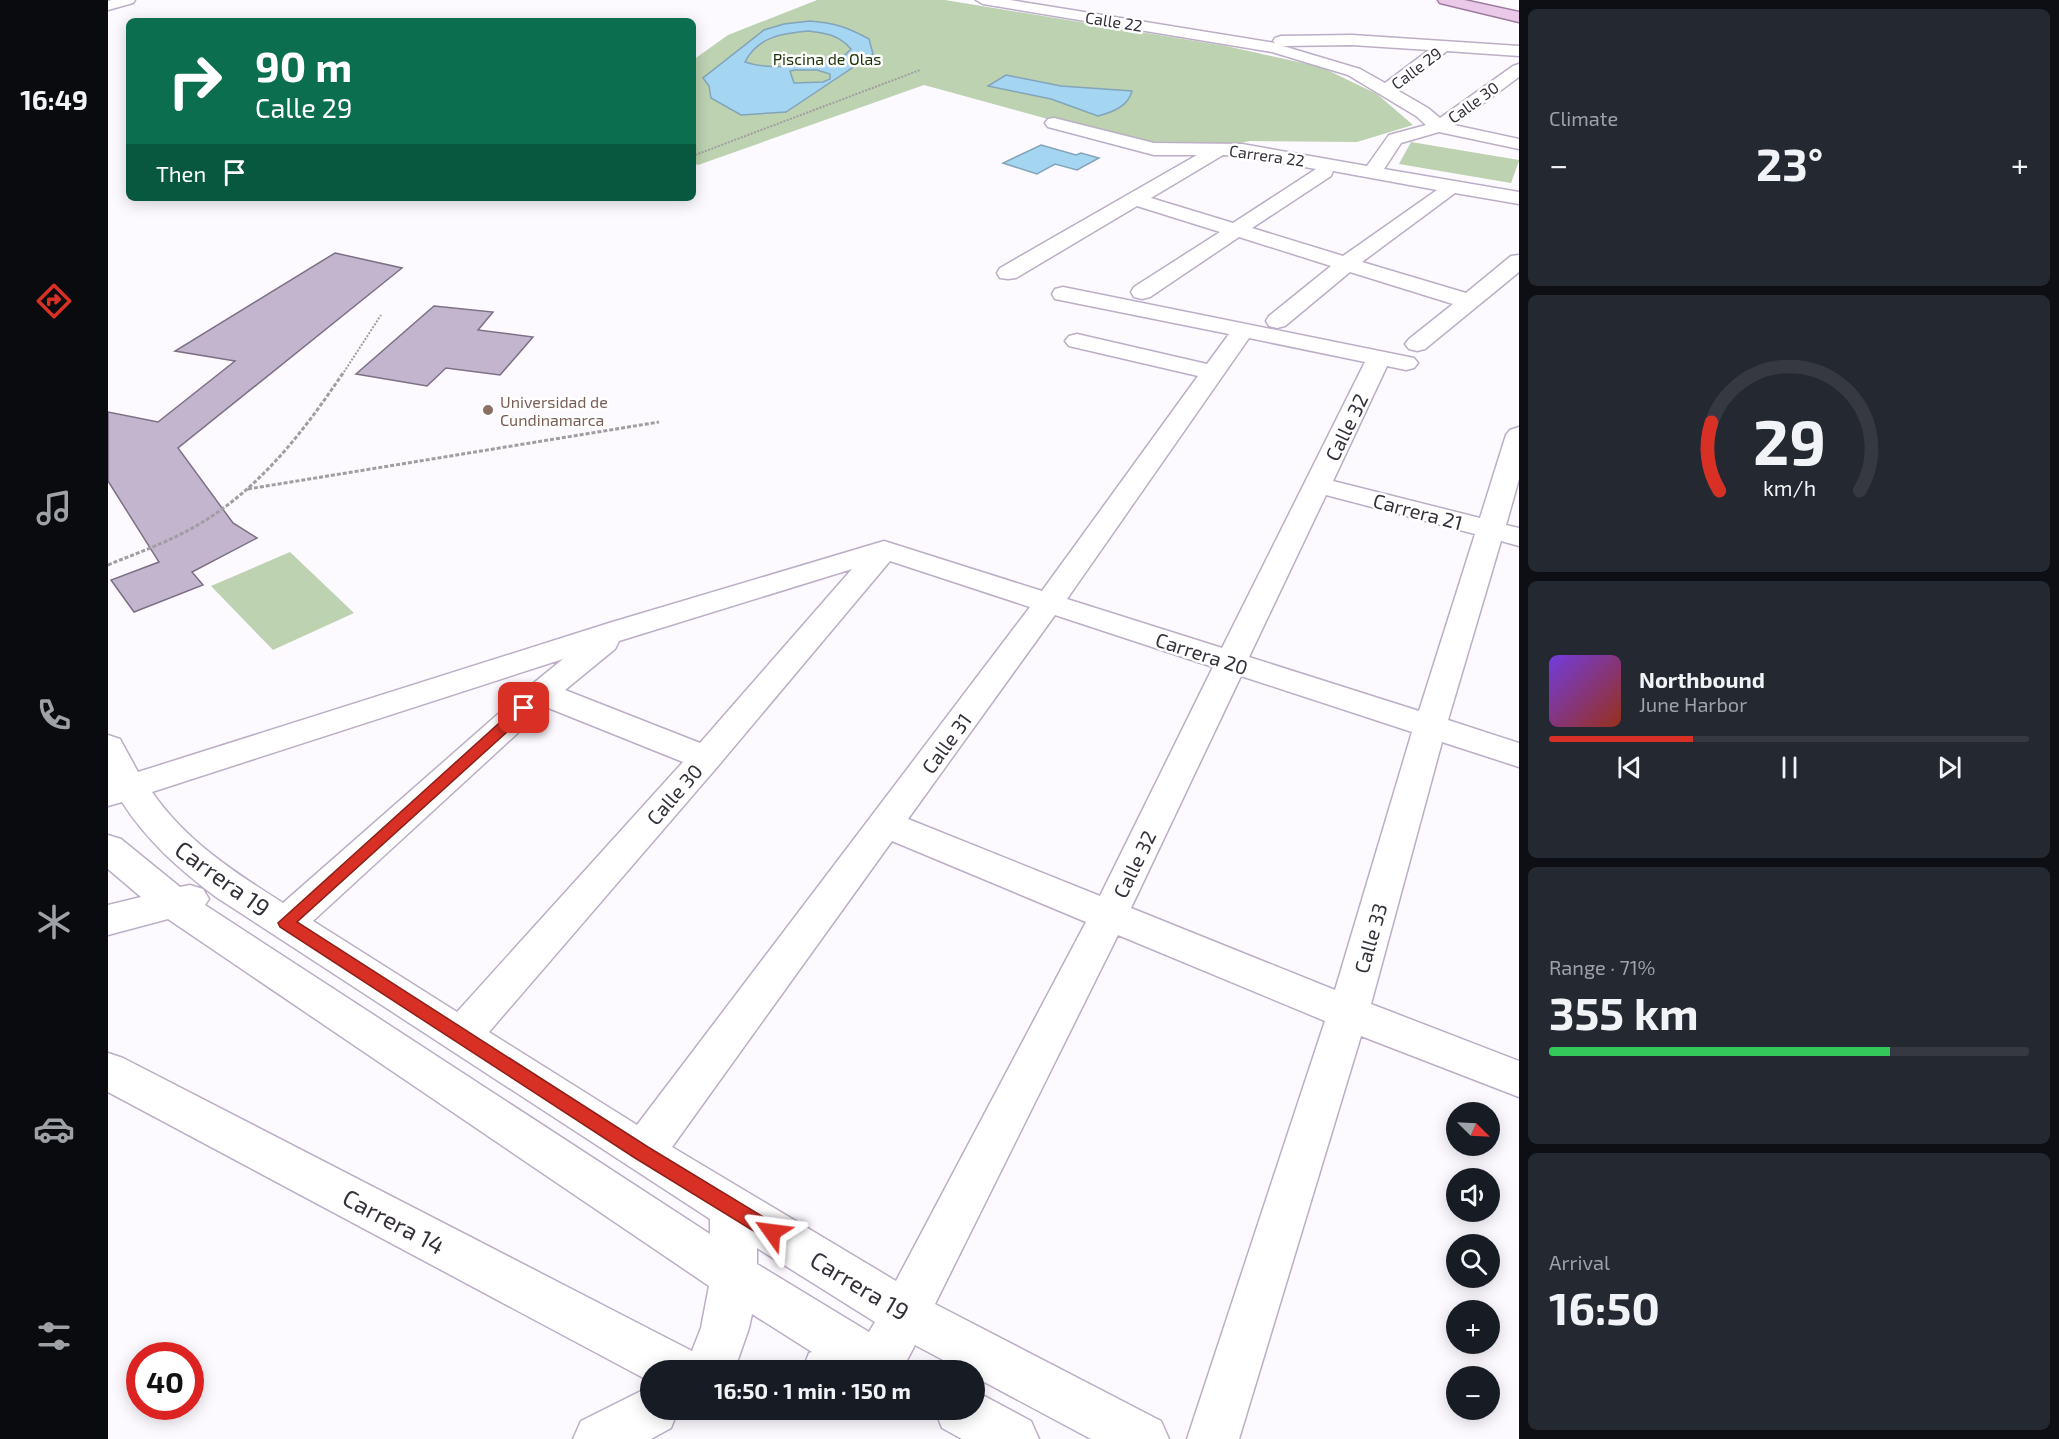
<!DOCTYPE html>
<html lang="en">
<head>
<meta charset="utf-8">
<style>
  body { margin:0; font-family:"Exo 2",sans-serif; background:#242831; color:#f1f3f6; height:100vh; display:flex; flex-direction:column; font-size:22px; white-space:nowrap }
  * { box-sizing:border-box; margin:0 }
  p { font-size:20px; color:#9ea1a6 }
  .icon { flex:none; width:33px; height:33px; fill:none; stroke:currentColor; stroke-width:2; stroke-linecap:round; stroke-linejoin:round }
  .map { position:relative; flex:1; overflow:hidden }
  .panel { display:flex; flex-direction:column; gap:9px; padding:9px; background:#0d0f14; width:540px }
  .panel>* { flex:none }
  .banner { position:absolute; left:18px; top:18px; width:570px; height:183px; border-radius:9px; box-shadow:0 3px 15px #0003; background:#0b6e4f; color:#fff; overflow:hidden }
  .needle { width:39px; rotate:114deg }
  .fabs { position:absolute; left:1338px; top:1102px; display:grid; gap:12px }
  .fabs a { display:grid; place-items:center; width:54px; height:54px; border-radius:50%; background:#171b24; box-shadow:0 3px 15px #0003; font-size:30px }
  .speed { position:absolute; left:18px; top:1342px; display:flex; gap:12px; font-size:30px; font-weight:700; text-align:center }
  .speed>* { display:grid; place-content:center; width:78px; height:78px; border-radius:50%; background:#171b24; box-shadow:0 3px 15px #0003; line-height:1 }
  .speed .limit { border:9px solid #d22; background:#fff; color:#111 }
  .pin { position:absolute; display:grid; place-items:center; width:51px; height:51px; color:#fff; margin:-26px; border-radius:12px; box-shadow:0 3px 9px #0006 }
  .me { position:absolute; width:66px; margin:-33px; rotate:301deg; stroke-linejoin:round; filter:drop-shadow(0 0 4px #0008) }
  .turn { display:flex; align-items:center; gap:21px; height:126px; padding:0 30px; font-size:27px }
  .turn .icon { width:78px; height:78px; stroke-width:2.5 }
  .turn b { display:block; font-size:42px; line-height:51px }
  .then { display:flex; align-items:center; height:57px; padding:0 30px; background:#0003; gap:12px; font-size:22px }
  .big { font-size:45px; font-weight:700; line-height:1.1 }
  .panel .tile { flex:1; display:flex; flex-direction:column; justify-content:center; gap:9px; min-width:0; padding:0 21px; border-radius:9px; background:#242831 }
  .panel .dial { align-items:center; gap:0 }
  .dial svg { height:156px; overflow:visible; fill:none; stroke:#363941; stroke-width:7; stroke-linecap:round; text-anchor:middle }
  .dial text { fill:#f1f3f6; stroke:none }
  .song { display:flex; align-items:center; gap:18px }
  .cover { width:72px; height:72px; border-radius:9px; background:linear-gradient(135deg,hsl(260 70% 55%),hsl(10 70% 35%)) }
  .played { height:6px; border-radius:3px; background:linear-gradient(90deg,#d93025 30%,#363941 30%) }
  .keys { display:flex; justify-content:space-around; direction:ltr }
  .heat { display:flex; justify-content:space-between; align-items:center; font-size:33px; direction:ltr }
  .charge { height:9px; border-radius:4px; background:linear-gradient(90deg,#34c759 71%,#363941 0) }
  .trip { position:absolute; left:532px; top:1360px; width:345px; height:60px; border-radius:30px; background:#171b24; box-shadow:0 3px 15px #0003; font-weight:700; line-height:60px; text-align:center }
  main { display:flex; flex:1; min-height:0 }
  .tabs { display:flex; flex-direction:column; width:108px; justify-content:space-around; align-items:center; background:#090b0e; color:#9ea1a6 }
  .tabs .icon { width:42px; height:42px }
  .tabs .current { color:#d93025 }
  .tabs b { font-size:27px; color:#f1f3f6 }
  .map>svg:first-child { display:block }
  .green { fill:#bcd2b0 }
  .water { fill:#a5d6f1; stroke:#83a4ba; stroke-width:1.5; fill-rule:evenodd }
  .building { fill:#c2b5cd; stroke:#7c7086; stroke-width:1.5 }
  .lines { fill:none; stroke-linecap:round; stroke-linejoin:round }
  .minor-casing { stroke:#bcaec6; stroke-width:3 }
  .major-casing { stroke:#a07ba1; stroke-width:3 }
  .path-far1 { stroke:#a19da5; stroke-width:2; stroke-dasharray:2 1.5; stroke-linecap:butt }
  .path { stroke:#a19da5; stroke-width:3; stroke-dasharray:4 2; stroke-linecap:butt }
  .minor { fill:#fff; fill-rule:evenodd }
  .major { fill:#e9c8e8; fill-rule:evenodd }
  .route { fill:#d93025; stroke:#8d1f18; stroke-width:1.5 }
  .education-dot { fill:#8d6e63; stroke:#fff; stroke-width:2 }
  .labels { text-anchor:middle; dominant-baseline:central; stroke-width:5; stroke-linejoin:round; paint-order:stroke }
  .far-street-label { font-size:16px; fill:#35303a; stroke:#fff }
  .far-park-label { font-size:16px; fill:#193206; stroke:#fff }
  .far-education-label { font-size:16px; fill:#785e54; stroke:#fff; text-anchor:start }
  .street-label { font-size:20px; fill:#35303a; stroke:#fff }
  .near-street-label { font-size:24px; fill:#35303a; stroke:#fff }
</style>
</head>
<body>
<main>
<nav class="tabs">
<b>16:49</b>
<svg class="icon current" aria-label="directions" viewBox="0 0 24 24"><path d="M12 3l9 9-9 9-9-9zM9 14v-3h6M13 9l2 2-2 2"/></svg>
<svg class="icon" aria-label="music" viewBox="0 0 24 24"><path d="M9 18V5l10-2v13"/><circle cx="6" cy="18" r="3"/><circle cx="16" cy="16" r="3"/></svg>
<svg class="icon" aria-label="phone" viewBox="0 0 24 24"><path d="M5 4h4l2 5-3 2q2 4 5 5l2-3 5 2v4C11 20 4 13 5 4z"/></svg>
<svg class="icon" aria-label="climate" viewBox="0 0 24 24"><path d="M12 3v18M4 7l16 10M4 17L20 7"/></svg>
<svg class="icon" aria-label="car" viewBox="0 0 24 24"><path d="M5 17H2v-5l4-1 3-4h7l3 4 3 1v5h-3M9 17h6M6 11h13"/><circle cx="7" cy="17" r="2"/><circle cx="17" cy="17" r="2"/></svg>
<svg class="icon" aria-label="filters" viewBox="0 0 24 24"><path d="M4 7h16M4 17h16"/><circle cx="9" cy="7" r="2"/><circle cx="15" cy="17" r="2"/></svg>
</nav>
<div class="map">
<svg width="1411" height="1439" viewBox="0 0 1411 1439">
  <rect width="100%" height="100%" fill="#fcf9ff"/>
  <path class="green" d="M 709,0 L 837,0 L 1118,46 L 1213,67 L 1269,94 L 1305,125 L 1249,142 L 1142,141 L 1071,155 L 816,85 L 590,165 L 585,163 L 585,60 L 620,35 Z
    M 1303,142 L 1411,160 L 1411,161 L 1403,183 L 1291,164 Z
    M 182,552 L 246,613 L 165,650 L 103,586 Z"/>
  <path class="water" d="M 702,21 C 727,23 739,27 761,39 L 765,54 L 678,112 L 633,115 L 603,98 L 601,86 L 595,78 L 656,30 L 676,24 ZM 700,31 C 718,33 731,35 743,49 L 737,55 C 704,62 669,73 637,62 C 649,37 675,33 700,31 ZM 687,70 L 709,70 L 722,74 L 722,79 L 715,82 L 686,83 L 682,71 Z
    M 898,75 L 953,86 L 1024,91 C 1020,107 1004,112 990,116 L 943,99 L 880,86 Z
    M 933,145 L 968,155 L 973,153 L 991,158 L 969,170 L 947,164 L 929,174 L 895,163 Z"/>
  <path class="building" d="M 227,253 L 294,268 L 70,448 L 125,523 L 149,538 L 84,572 L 95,585 L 26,612 L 3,580 L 51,562 L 0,481 L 0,412 L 50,422 L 127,361 L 67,351 Z
    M 326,306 L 385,312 L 370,330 L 425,337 L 392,375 L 338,368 L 319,386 L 248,374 Z"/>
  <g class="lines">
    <g class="minor-casing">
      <path id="minor" d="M 4,0 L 27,0 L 25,3 L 0,10 L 0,1 Z
        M 868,0 L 902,0 L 1167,43 L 1165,41 L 1167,38 L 1173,36 L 1244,35 L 1411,46 L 1411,56 L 1339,51 L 1289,90 L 1320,108 L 1332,118 L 1405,66 L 1411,64 L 1411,77 L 1346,125 L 1411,139 L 1411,149 L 1331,132 L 1293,143 L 1276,169 L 1411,192 L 1411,204 L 1347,193 L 1254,262 L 1358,293 L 1403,256 L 1411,255 L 1411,272 L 1317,349 L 1309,351 L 1301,349 L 1297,344 L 1301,339 L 1345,304 L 1242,272 L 1177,326 L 1169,328 L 1161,326 L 1158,321 L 1161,316 L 1223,266 L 1131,237 L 1042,297 L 1034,299 L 1026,297 L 1023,292 L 1026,287 L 1112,232 L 1029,206 L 908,278 L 900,279 L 892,278 L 889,273 L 892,268 L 1089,155 L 1046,155 L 940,127 L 937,123 L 940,119 L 946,118 L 1046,143 L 1134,144 L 1259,166 L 1281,135 L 1318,125 L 1308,116 L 1240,75 L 1164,52 L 875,4 ZM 1244,45 L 1321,50 L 1277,83 L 1252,69 L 1175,46 ZM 1115,155 L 1134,156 L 1208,169 L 1125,223 L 1043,198 ZM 1225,171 L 1329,190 L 1235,256 L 1144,228 L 1223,176 Z
        M 955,287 L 1306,358 L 1310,363 L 1306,368 L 1298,370 L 1279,366 L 1225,481 L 1372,518 L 1398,435 L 1402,430 L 1411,427 L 1411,479 L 1398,525 L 1411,528 L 1411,546 L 1393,541 L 1340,720 L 1411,743 L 1411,767 L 1334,742 L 1263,1004 L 1411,1061 L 1411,1097 L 1253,1036 L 1131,1439 L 1079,1439 L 1217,1021 L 1010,935 L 827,1304 L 1053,1421 L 1061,1439 L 983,1439 L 867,1377 L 867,1371 L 856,1371 L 807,1345 L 798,1362 L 800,1371 L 694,1371 L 701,1353 L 704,1352 L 644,1314 L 641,1328 L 626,1371 L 543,1371 L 543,1382 L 0,1092 L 0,1053 L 15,1058 L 584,1351 L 593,1328 L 601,1286 L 60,919 L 0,935 L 0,905 L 33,897 L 0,869 L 0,835 L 13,839 L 72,887 L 82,885 L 95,889 L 101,899 L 97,905 L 602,1234 L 602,1219 L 108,897 C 71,869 39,841 14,802 L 0,806 L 0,735 L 12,739 L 30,772 L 501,623 L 776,541 L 934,591 L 1090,376 L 961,346 L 957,341 L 961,336 L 969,334 L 1099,364 L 1121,334 L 947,299 L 944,294 L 947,289 ZM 1141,338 L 1257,362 L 1114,648 L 959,599 ZM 1218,495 L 1367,534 L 1311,711 L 1141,657 ZM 782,561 L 922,607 L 529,1125 L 381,1032 L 610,766 ZM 744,569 L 592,743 L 457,690 L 507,649 L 511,641 ZM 947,615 L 1105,667 L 992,896 L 800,819 ZM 455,659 L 422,686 L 175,903 C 126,872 78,841 44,792 ZM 1133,676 L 1304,732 L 1227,990 L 1023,908 ZM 438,707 L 575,762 L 349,1012 L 205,921 ZM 784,841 L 978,922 L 788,1281 L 564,1147 ZM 649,1248 L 767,1322 L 761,1332 L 649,1264 Z
        M 543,1386 L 543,1410 L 570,1410 L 563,1428 L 543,1439 L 465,1439 L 473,1421 Z
        M 867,1391 L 923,1421 L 931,1439 L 854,1439 L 834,1428 L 827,1410 L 867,1410 Z"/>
    </g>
    <g class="major-casing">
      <path id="major" d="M 1330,0 L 1356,0 L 1411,12 L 1411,22 L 1332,3 Z"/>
    </g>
    <path class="path-far1" d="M 587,155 L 812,70
      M 234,375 L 273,315"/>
    <path class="path" d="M 140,489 L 551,422
      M 0,565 C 31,552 64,541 93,523 C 153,487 196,431 235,373"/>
    <use href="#minor" class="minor"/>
    <use href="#major" class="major"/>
  </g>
  <path class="route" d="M 416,704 L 421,705 L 423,708 L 421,712 L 189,922 L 540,1147 L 670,1226 L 673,1232 L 670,1238 L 664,1241 L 657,1238 L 527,1158 L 172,927 L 170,923 L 411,705 Z"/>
  <circle class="education-dot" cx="380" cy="410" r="6"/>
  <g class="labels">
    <g class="far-street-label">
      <text transform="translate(1006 21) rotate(9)">Calle 22</text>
      <text transform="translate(1308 68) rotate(-37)">Calle 29</text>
      <text transform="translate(1365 102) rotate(-36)">Calle 30</text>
      <text transform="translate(1159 155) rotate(8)">Carrera 22</text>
    </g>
    <g class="far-park-label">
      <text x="719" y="58">Piscina de Olas</text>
    </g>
    <g class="far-education-label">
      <text x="392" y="401">Universidad de<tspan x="392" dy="18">Cundinamarca</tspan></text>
    </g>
    <g class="street-label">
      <text transform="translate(1238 427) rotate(-64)">Calle 32</text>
      <text transform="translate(1310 511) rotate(15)">Carrera 21</text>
      <text transform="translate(1094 653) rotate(18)">Carrera 20</text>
      <text transform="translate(838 743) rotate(-54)">Calle 31</text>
      <text transform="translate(566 794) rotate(-49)">Calle 30</text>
      <text transform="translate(1026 864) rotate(-64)">Calle 32</text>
      <text transform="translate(1262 938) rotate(-74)">Calle 33</text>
    </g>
    <g class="near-street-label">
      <text transform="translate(115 878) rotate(36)">Carrera 19</text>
      <text transform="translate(286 1221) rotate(28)">Carrera 14</text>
      <text transform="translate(752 1285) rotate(31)">Carrera 19</text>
    </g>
  </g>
</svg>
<div class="fabs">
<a><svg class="needle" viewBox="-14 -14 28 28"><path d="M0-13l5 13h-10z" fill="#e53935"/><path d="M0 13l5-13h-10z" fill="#9ea1a6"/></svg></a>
<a><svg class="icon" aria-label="sound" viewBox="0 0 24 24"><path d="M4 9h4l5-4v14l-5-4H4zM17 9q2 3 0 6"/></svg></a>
<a><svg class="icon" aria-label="search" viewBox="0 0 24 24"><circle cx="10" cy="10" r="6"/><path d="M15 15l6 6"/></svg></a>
<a>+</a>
<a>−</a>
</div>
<div class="speed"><div class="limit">40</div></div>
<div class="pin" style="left:416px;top:708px;background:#d93025"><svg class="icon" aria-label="arrive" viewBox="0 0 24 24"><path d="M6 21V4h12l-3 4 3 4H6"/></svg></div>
<svg class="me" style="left:664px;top:1232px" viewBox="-20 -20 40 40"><path d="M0-17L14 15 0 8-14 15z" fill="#d93025" stroke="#fff" stroke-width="4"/></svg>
<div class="trip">16:50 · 1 min · 150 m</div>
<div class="banner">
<div class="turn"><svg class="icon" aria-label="right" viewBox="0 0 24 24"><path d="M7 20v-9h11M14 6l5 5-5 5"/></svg><div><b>90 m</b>Calle 29</div></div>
<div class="then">Then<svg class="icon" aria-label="arrive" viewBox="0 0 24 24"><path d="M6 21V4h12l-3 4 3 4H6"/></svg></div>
</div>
</div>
<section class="panel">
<div class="tile"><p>Climate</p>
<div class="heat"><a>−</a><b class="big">23°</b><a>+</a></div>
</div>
<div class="tile dial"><svg viewBox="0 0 100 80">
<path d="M14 69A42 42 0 1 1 86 69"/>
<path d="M14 69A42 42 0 0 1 10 34" stroke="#d93025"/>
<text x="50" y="56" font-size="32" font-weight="700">29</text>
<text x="50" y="72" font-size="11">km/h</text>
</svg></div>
<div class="tile">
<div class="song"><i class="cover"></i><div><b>Northbound</b><p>June Harbor</p></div></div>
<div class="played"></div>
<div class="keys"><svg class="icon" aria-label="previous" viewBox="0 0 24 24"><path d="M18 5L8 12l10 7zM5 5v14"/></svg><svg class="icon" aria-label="pause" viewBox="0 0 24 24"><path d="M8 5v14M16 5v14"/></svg><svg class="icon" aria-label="next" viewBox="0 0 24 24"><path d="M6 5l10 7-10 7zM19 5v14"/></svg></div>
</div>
<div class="tile"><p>Range · 71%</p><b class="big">355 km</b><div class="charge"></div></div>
<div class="tile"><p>Arrival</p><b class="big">16:50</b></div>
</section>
</main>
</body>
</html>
